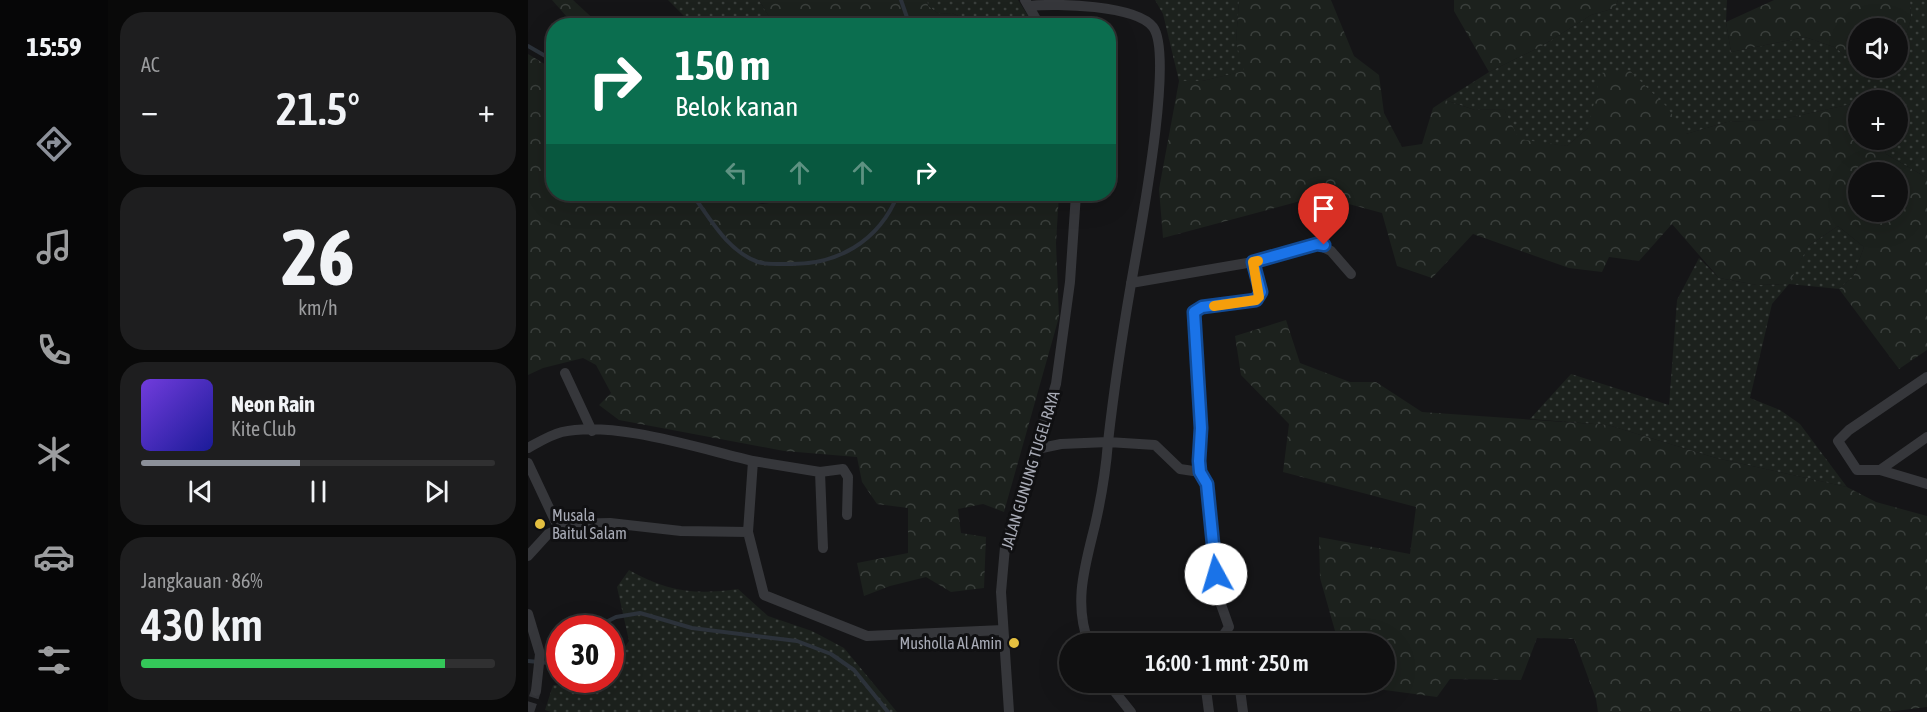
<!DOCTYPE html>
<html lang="id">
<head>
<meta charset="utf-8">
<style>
  body { margin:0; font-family:"Asap Condensed",sans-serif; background:#1e1e1f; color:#f1f3f6; height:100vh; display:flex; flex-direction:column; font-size:22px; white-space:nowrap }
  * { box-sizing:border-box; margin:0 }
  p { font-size:20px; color:#9c9d9f }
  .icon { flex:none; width:33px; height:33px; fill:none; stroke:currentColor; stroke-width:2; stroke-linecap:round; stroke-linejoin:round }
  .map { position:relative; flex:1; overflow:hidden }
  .panel { display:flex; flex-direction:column; gap:12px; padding:12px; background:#090909; width:420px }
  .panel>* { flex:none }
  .hud { position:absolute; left:18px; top:18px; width:570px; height:183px; border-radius:24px; box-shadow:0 6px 24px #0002,0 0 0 2px #303031; background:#0b6e4f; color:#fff; overflow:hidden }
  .controls { position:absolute; left:1320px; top:18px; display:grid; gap:12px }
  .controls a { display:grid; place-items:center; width:60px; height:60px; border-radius:50%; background:#101011; box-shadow:0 6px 24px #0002,0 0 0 2px #303031; font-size:30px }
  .speed { position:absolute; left:18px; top:615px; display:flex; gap:12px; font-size:30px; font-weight:700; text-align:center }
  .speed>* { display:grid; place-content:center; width:78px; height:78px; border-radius:50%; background:#101011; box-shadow:0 6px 24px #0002,0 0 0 2px #303031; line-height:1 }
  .speed .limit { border:9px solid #d22; background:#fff; color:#111 }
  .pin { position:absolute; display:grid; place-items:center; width:51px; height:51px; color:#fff; margin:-62px -26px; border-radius:50% 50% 50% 0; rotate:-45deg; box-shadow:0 0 6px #0007 }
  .pin .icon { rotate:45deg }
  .me { position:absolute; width:66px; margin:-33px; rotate:354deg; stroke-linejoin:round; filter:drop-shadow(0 0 4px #0008) }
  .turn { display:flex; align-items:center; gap:21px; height:126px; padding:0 30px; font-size:27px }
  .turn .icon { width:78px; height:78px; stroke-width:2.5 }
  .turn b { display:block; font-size:42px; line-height:51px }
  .lanes { display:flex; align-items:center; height:57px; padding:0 30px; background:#0003; justify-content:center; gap:30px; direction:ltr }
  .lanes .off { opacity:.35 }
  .big { font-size:45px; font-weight:600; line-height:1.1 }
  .panel .widget { flex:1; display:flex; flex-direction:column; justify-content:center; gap:9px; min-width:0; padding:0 21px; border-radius:24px; background:#1e1e1f }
  .panel .dial { align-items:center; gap:0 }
  .dial b { font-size:78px; line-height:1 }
  .song { display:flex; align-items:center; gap:18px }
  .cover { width:72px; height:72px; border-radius:9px; background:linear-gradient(135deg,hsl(260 70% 55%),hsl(240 70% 35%)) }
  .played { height:6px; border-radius:3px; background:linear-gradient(90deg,#8c9099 45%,#303031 45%) }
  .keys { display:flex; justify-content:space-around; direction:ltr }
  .heat { display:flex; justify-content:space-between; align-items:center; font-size:33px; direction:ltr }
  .charge { height:9px; border-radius:4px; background:linear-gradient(90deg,#34c759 86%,#303031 0) }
  .trip { position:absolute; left:531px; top:633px; width:336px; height:60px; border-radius:30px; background:#101011; box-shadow:0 6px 24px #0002,0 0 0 2px #303031; font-weight:600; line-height:60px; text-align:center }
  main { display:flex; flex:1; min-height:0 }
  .tabs { display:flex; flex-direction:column; width:108px; justify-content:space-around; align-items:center; background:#060607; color:#9c9d9f }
  .tabs .icon { width:42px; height:42px }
  .tabs .selected { color:#8c9099 }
  .tabs b { font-size:27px; color:#f1f3f6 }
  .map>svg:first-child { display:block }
  .grass { fill:url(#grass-dots) }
  .forest { fill:url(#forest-crowns); fill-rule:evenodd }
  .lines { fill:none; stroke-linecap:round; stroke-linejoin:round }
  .stream { stroke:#2c323a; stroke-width:4 }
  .street-tunnel { stroke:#323337; stroke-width:10; stroke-dasharray:10 5; stroke-linecap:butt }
  .street { stroke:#36373b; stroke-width:10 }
  .route-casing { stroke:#114b97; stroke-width:15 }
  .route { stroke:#1a73e8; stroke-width:10 }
  .slow { stroke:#f59e0b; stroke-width:10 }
  .poi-dot { fill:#e4bf40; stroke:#101012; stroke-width:2 }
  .labels { text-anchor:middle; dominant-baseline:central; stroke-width:6; stroke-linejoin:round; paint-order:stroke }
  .street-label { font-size:16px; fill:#a8abb6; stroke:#101012 }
  .poi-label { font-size:16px; fill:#a8abb6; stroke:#101012; text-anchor:start }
</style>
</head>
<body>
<main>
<nav class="tabs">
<b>15:59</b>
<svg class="icon selected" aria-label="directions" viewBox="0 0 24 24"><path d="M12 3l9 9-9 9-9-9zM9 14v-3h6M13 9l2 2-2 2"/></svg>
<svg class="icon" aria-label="music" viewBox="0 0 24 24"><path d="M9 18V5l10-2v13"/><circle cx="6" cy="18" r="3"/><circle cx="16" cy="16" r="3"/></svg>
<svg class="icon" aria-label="phone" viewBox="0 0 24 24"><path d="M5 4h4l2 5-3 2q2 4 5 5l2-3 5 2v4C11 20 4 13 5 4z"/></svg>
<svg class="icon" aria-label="climate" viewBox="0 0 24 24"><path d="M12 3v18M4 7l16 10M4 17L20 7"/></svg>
<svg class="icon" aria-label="car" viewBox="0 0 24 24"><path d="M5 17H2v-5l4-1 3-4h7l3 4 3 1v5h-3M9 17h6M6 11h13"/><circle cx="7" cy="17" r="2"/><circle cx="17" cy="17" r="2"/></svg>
<svg class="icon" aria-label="filters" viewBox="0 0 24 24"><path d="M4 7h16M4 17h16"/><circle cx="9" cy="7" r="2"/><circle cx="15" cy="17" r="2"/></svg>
</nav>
<section class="panel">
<div class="widget"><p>AC</p>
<div class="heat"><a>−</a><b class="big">21.5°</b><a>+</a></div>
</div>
<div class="widget dial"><b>26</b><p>km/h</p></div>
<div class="widget">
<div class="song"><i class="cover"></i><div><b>Neon Rain</b><p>Kite Club</p></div></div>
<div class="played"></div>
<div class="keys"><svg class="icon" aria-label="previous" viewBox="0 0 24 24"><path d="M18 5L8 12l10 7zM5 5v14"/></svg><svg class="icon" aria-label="pause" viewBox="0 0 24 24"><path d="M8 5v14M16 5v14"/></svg><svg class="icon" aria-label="next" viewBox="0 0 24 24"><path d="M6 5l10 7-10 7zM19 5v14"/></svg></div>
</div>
<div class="widget"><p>Jangkauan · 86%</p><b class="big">430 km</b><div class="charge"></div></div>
</section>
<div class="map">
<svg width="1399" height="712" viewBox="0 0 1399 712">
  <defs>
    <pattern id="grass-dots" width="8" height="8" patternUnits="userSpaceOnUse" patternTransform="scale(1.5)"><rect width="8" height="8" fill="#1c211d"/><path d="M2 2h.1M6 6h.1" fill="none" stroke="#3a3f3c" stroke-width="1.8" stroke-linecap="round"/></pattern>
    <pattern id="forest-crowns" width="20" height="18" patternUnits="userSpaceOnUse" patternTransform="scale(1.5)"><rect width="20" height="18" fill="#1c211d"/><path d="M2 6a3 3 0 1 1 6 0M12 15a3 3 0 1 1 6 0" fill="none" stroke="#3a3f3c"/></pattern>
  </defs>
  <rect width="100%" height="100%" fill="#151517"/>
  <path class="grass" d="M 140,0 L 231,0 L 246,25 L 165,25 Z
    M 399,0 L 490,0 L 506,25 L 450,25 L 424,13 L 411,14 L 400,6 Z
    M 627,0 L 711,0 L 708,42 L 717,71 L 674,81 L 651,81 L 635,14 Z
    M 1090,0 L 1199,0 L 1198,22 L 1203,52 L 1277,37 L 1306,47 L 1330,64 L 1330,68 L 1370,68 L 1370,50 L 1373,48 L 1383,19 L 1382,0 L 1399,0 L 1399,178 L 1358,154 L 1354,140 L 1370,140 L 1370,100 L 1330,100 L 1330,106 L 1324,104 L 1255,119 L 1199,122 L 1158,134 L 1060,128 L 1039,146 L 990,140 L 976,109 L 947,110 L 917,100 L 961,72 L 1012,47 L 1063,15 L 1087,8 Z
    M 1310,226 L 1336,247 L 1325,277 L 1311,289 L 1261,284 L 1244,304 L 1222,398 L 1252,410 L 1272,424 L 1319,487 L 1188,458 L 1080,425 L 1002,419 L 1043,374 L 1141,405 L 1149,300 L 1171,258 L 1191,278 L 1229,285 L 1260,284 L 1280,246 Z
    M 101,570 C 140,592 167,595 210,589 L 240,616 L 284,631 L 316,648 L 369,712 L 23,712 L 17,710 L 25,685 L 69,684 L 72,680 L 82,680 L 83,666 L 101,641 L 89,587 Z"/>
  <path class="forest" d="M 24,0 L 45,0 L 72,25 L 46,25 Z
    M 231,0 L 399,0 L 400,6 L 411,14 L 424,13 L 450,25 L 246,25 Z
    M 711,0 L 803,0 L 826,56 L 851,75 L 856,113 L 874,147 L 894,144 L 905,108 L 917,100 L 947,110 L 976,109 L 991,139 L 1039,146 L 1060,128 L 1073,73 L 1101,70 L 1138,106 L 1158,134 L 1199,122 L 1255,119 L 1324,104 L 1330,106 L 1330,140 L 1354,140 L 1358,154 L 1399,178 L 1399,350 L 1371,369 L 1311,289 L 1325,277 L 1336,247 L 1310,226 L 1280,246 L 1261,284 L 1229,285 L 1191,278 L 1144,224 L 1111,261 L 1081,257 L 1074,272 L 1041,268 L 945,234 L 904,278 L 869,266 L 854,213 L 791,196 L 635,238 L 631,189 L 651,81 L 674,81 L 716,71 L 708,42 ZM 1370,172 L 1370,212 L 1330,212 L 1330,172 Z
    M 926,0 L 1090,0 L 1087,8 L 1063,15 L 1012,47 L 961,72 L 926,11 Z
    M 1246,0 L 1382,0 L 1383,19 L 1373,48 L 1370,50 L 1370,28 L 1330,28 L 1330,64 L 1306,47 L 1277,37 L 1203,52 L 1198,22 Z
    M 0,54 L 25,69 L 26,194 L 191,194 L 234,204 L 271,199 L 275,194 L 531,194 L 528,243 L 531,317 L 476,512 L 455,504 L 430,509 L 433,533 L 458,537 L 456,588 L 423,592 L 398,577 L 362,586 L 336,596 L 329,563 L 380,553 L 380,508 L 349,504 L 334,482 L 329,457 L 256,451 L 91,420 L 71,405 L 83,393 L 68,365 L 55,358 L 15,368 L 0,375 Z
    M 758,320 L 772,363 L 822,382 L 848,382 L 894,412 L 1080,425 L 1188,458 L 1319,487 L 1348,502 L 1399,516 L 1399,707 L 1359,712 L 1070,712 L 1068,699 L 1046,639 L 1009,638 L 993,680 L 922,679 L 909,697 L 804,683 L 856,682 L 856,644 L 806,643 L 809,638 L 792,578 L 791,537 L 882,554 L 888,507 L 755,472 L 761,424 L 713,375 L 707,336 Z"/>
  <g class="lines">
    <path class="stream" d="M 373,0 L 382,26
      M 0,46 L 26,61
      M 164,194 C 182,218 199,251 230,262 C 239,265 249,264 258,264 C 308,266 351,242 370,194
      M 66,628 L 88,617 L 112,613 L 164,628 L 269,641 L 303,654 L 326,670 L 360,712
      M 0,661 L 32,664"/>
    <path class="street-tunnel" d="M 1,712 L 8,691"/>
    <path class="street" d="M 497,0 L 512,26
      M 502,6 C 528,3 608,5 625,27 C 647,56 610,242 603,284 C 594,336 586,389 580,442 L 627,445 L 652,469 L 672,472 L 677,478 L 690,596 L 701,627 L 694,637 L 678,644
      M 603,283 L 725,262 L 789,244 L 803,251 L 823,274
      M 37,373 L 64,431
      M 1399,377 L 1321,430 L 1310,441 L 1329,470 L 1352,470 L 1399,484
      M 0,448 C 11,442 22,435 34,432 C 86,420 173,449 225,461
      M 509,449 L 533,444 L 580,442 C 578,469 573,499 567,525 C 557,566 545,603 561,644
      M 0,463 L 30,527
      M 1352,470 L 1399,437
      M 292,472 L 295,548
      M 672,472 L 673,428 L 666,312 L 674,307 L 728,300 L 733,292 L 725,262
      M 319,515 L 320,477 L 315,469 L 292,472 L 225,461 L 220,532 L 236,595 L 339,636 L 475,630
      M 0,556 L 20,534 L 41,524 L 82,523 L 153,531 L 220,532
      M 0,614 L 12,654 L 8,691
      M 579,682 L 603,712
      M 677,682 L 681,712
      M 711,682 L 715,712
      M 481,712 L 473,592 L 477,547 L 528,384 L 542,282 L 548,194"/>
  </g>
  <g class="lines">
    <g class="route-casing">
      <path id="route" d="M 688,574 L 679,484 L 672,472 L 671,461 L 673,428 L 666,312 L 674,307 L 728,300 L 733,292 L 725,262 L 789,244 L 796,245"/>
    </g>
    <use href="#route" class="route"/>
    <path class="slow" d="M 686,306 L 728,300 L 731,297 L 725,262 L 730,261"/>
  </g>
  <g class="poi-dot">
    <circle cx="12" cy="524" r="6"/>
    <circle cx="486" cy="643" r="6"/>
  </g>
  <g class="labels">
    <g class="street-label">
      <text transform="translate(502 470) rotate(-73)">JALAN GUNUNG TUGEL RAYA</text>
    </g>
    <g class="poi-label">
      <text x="24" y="515">Musala<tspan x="24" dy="18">Baitul Salam</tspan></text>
      <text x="474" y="643" text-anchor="end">Musholla Al Amin</text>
    </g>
  </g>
</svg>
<div class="controls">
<a><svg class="icon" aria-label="sound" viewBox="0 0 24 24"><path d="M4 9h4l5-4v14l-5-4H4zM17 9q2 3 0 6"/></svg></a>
<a>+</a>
<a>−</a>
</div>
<div class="speed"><div class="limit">30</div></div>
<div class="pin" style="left:796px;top:245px;background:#d93025"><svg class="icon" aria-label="arrive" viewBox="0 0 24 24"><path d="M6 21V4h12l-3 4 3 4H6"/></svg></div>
<svg class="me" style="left:688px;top:574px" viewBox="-20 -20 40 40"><circle r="19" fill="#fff"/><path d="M0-13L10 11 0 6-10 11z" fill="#1a73e8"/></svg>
<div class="trip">16:00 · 1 mnt · 250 m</div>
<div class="hud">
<div class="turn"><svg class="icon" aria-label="right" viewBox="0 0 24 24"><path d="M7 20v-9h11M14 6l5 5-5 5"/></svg><div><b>150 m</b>Belok kanan</div></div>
<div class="lanes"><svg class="icon off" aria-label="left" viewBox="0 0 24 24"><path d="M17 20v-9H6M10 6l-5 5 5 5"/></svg><svg class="icon off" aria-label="ahead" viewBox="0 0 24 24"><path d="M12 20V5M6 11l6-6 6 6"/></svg><svg class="icon off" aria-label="ahead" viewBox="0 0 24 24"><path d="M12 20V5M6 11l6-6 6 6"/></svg><svg class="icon" aria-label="right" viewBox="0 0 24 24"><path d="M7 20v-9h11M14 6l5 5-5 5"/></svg></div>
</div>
</div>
</main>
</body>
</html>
